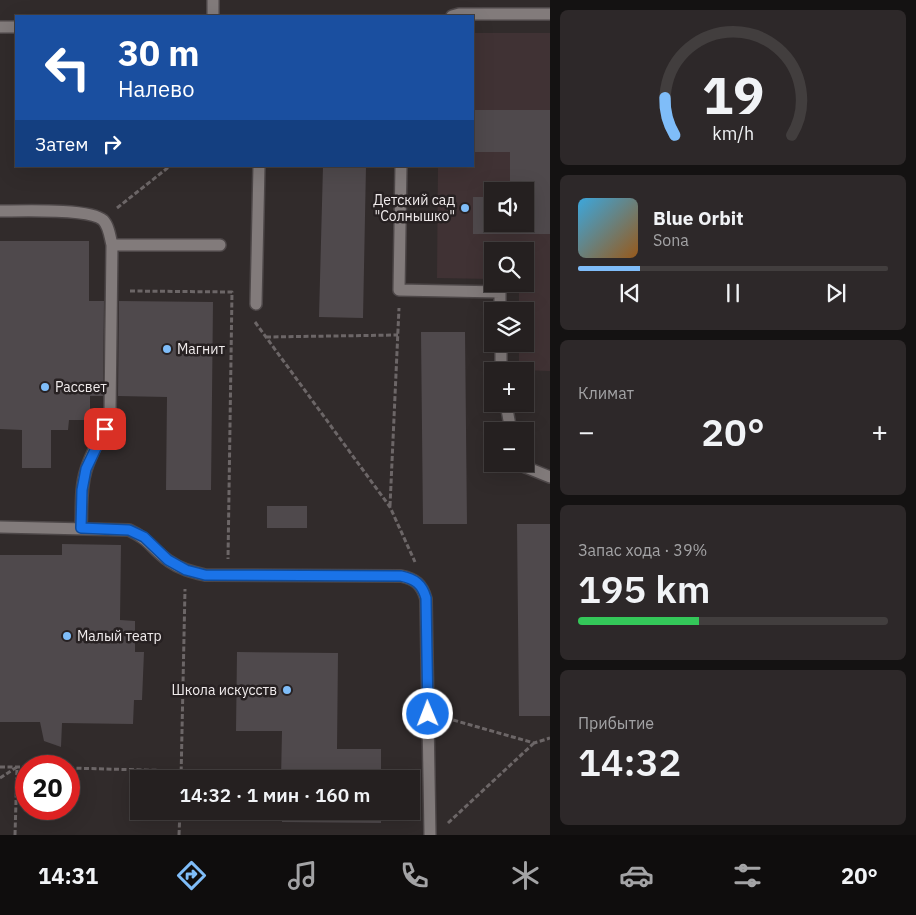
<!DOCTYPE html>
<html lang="ru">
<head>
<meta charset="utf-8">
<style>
  body { margin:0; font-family:"IBM Plex Sans",sans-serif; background:#2d2829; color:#f1f3f6; height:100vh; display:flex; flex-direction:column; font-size:19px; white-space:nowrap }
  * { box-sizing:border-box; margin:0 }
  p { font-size:16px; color:#a3a3a5 }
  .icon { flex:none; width:28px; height:28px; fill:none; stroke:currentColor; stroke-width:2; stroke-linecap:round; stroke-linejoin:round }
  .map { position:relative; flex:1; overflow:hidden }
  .details { display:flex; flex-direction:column; gap:10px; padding:10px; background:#141212; width:366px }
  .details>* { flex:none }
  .guide { position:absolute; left:15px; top:15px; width:459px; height:152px; border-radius:0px; box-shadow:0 5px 20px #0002,0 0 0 1px #423e3e; background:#1a4fa0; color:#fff; overflow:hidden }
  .buttons { position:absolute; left:484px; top:182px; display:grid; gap:10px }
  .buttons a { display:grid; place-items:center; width:50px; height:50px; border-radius:0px; background:#252020; box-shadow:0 5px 20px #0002,0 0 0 1px #423e3e; font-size:25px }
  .speed { position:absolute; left:15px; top:755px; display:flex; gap:10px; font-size:25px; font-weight:700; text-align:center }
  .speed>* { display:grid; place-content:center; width:65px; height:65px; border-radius:50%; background:#252020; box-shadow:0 5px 20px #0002,0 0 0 1px #423e3e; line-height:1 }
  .speed .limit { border:8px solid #d22; background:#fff; color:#111 }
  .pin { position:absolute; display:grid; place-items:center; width:42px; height:42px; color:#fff; margin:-21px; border-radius:10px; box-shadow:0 2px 8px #0006 }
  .me { position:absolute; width:55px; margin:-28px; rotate:359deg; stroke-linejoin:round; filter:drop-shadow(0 0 4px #0008) }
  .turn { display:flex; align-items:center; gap:18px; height:105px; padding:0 20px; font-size:22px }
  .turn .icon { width:65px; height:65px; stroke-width:2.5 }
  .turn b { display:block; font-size:35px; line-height:42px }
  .then { display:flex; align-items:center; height:48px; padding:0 20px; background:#0003; gap:10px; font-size:19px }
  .big { font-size:38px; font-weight:600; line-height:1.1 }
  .details .tile { flex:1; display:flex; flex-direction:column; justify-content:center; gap:8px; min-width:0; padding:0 18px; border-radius:8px; background:#2d2829 }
  .details .dial { align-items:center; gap:0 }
  .dial svg { height:130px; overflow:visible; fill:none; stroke:#423e3e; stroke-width:7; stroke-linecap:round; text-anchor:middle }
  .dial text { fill:#f1f3f6; stroke:none }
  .song { display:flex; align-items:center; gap:15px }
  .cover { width:60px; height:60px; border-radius:8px; background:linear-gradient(135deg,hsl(200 70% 55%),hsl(30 70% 35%)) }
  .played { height:5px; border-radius:2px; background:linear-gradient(90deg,#7fbdf9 20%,#423e3e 20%) }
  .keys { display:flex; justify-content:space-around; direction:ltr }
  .heat { display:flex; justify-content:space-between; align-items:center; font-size:28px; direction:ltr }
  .charge { height:8px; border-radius:4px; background:linear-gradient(90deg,#34c759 39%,#423e3e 0) }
  .trip { position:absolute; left:130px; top:770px; width:290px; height:50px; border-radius:0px; background:#252020; box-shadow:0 5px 20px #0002,0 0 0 1px #423e3e; font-weight:600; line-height:50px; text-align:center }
  .tabs { display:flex; height:80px; justify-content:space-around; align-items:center; background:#0f0d0d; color:#a3a3a5 }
  .tabs .icon { width:35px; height:35px }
  .tabs .current { color:#7fbdf9 }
  .tabs b { font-size:22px; color:#f1f3f6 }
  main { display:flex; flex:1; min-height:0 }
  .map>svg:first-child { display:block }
  .built { fill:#403234; fill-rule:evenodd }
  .building { fill:#4f494c }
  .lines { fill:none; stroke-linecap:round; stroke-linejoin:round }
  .service-casing { stroke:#4d4748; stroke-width:14 }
  .path { stroke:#6c6667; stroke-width:3; stroke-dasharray:5 2.5; stroke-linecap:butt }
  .service { stroke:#827b7b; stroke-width:11 }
  .route-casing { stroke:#114b97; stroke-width:12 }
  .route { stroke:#1a73e8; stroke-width:9 }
  .poi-dot { fill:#7fbdf9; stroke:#272122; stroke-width:2 }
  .labels { text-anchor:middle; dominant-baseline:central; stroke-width:5; stroke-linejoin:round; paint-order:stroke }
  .poi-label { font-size:14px; fill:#f0ebec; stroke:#272122; text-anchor:start }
</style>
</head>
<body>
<main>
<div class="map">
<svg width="550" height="835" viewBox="0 0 550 835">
  <rect width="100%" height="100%" fill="#312b2b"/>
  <path class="built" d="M 473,33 L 550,33 L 550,371 L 519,370 L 519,344 L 525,344 L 525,311 L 519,311 L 519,284 L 525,284 L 525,251 L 492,251 L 492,279 L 437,278 L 438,166 L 472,166 ZM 492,191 L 525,191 L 525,224 L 492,224 Z"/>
  <path class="building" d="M 472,110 L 550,110 L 550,234 L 473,234 L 473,197 L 492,197 L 492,224 L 525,224 L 525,191 L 510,191 L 510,152 L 472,152 Z
    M 323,166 L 366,166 L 363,318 L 319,317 Z
    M 0,241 L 89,241 L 89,301 L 104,301 L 103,396 L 90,396 L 90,420 L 69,420 L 68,430 L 51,430 L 51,468 L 22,468 L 22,430 L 0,429 Z
    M 119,301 L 213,302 L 211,490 L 166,490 L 167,397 L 118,396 Z
    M 421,332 L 465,332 L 467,524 L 423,524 Z
    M 267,506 L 307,506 L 307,528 L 267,528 Z
    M 517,524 L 550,524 L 550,716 L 519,716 Z
    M 62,544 L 121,545 L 120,620 L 135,621 L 135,652 L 144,652 L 142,700 L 134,700 L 133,724 L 62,723 L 61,747 L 44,741 L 40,722 L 0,722 L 0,555 L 62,555 Z
    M 237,652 L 338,653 L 337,749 L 381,749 L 381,779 L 281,779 L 282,731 L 236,731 Z
    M 282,811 L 381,811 L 381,823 L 282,822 Z"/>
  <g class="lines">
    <g class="service-casing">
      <path id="service" d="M 213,16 L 213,0
        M 452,16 L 459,14 L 550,14
        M 0,27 L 16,27
        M 401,166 L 399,290 L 500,292 L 500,311
        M 0,211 C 20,211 90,208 103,220 C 109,226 110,237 112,245 L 110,413 C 104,433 92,450 86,470 C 80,489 82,509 81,528
        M 112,245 L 220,245
        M 256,304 L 259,166
        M 501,344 L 501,371
        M 506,404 L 511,431
        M 518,464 L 550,477
        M 0,527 L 129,530 C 149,539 153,550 169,561 C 180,569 192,572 205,575 L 401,576 C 415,579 422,584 426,599 L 430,835"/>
    </g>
    <path class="path" d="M 117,208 L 170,166
      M 130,291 L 232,292 L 228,559
      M 255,322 L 390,507 L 415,562
      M 266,337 L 398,335
      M 390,506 L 399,308
      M 446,718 L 534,743 L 550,738
      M 0,767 L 26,767
      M 69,768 L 181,771
      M 0,778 L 17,767
      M 181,779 L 185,589
      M 448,823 L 534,743
      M 15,835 L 17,767
      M 179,835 L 180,811"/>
    <use href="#service" class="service"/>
  </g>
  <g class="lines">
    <g class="route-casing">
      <path id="route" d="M 105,429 L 86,469 L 82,490 L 81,528 L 129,530 L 144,537 L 168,560 L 186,570 L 205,575 L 401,576 C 415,579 422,584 426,598 L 428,714"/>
    </g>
    <use href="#route" class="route"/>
  </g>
  <g class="poi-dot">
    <circle cx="465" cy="208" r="5"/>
    <circle cx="167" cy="349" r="5"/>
    <circle cx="45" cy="387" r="5"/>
    <circle cx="67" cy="636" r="5"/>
    <circle cx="287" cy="690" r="5"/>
  </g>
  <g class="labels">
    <g class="poi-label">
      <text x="455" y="200" text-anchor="end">Детский сад<tspan x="455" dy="16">"Солнышко"</tspan></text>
      <text x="177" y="349">Магнит</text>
      <text x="55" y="387">Рассвет</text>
      <text x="77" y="636">Малый театр</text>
      <text x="277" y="690" text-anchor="end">Школа искусств</text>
    </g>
  </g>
</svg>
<div class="buttons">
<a><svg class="icon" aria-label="sound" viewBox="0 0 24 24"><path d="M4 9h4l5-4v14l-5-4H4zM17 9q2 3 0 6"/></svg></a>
<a><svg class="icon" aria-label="search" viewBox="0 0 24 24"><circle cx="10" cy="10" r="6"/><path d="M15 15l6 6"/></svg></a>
<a><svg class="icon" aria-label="layers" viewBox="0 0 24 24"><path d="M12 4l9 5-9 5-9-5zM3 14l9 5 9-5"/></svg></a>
<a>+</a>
<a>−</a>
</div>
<div class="speed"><div class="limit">20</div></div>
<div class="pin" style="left:105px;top:429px;background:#d93025"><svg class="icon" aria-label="arrive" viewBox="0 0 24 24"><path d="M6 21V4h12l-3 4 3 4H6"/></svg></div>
<svg class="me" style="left:428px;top:714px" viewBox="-20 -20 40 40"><circle r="17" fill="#1a73e8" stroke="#fff" stroke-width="3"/><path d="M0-11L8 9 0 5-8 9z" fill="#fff"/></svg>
<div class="trip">14:32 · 1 мин · 160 m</div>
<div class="guide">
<div class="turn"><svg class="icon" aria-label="left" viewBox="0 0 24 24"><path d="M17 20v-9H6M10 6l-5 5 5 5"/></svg><div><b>30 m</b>Налево</div></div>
<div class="then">Затем<svg class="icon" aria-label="right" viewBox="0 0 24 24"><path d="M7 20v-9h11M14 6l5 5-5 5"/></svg></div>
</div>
</div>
<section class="details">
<div class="tile dial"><svg viewBox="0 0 100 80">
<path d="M14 69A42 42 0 1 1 86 69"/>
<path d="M14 69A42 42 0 0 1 8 46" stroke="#7fbdf9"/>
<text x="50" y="56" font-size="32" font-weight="700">19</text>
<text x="50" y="72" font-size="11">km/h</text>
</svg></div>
<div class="tile">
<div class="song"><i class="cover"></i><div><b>Blue Orbit</b><p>Sona</p></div></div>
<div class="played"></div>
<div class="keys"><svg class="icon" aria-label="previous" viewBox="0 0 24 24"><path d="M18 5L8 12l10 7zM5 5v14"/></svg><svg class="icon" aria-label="pause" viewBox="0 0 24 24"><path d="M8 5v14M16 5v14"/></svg><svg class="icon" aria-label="next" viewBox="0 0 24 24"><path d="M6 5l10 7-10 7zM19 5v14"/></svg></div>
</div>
<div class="tile"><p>Климат</p>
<div class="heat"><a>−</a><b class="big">20°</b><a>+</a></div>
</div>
<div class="tile"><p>Запас хода · 39%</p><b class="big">195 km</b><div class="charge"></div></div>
<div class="tile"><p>Прибытие</p><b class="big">14:32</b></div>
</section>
</main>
<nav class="tabs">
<b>14:31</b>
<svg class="icon current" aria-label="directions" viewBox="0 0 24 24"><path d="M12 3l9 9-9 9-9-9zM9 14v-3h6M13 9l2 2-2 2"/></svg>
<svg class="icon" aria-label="music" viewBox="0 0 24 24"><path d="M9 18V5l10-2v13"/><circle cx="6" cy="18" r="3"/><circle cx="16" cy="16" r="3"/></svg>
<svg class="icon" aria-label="phone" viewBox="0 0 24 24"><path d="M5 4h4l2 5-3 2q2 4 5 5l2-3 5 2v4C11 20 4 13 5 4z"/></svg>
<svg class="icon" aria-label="climate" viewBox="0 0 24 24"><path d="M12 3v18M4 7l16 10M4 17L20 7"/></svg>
<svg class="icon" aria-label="car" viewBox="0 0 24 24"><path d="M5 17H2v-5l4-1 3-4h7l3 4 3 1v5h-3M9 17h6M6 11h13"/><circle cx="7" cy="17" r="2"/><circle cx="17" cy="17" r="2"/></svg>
<svg class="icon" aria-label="filters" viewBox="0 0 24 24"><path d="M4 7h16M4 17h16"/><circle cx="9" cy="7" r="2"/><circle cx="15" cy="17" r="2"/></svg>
<b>20°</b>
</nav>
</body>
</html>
